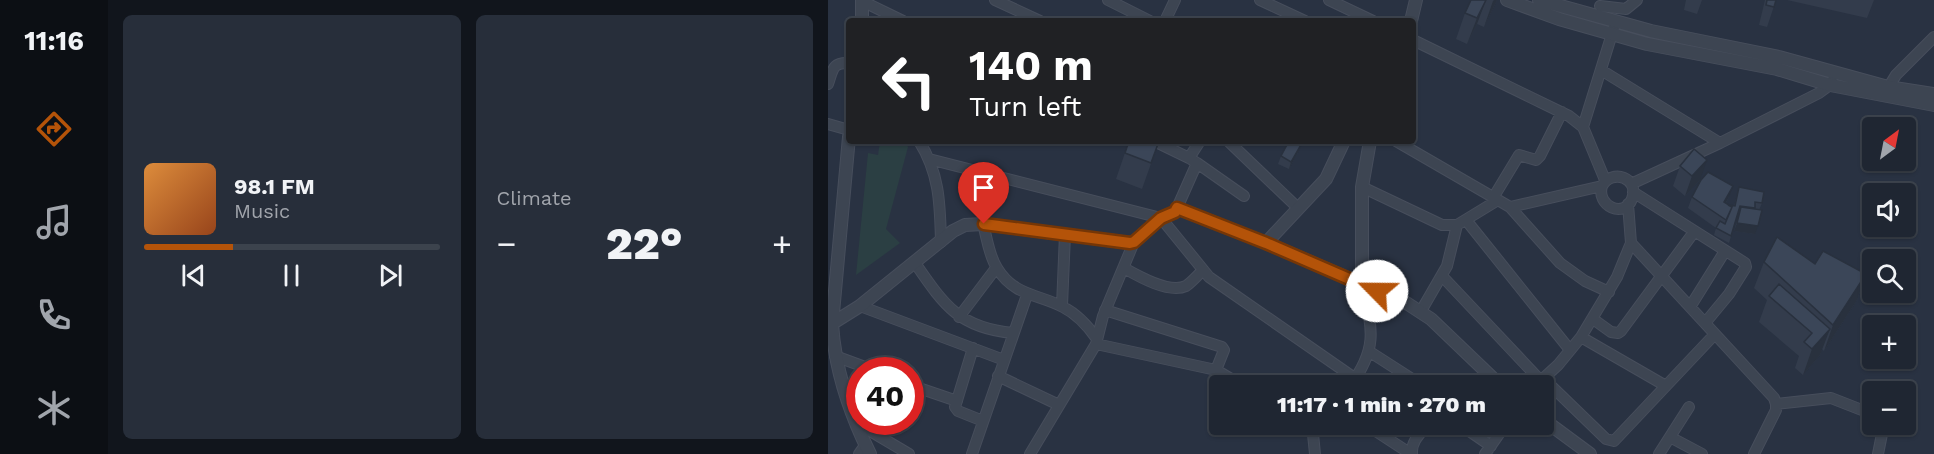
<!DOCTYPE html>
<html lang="en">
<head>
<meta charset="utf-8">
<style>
  body { margin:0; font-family:"Work Sans",sans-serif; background:#272e3a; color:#f1f3f6; height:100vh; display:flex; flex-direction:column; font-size:22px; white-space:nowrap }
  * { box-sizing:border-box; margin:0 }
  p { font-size:20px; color:#a1a5ac }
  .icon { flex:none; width:33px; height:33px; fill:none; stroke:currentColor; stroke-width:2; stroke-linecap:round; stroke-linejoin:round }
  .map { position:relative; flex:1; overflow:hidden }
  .sheet { display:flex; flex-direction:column; gap:15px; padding:15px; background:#11151c; width:720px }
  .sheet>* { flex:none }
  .top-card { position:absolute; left:18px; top:18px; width:570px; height:126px; border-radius:6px; box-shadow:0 2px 4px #0004,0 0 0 2px #3c434d; background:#202124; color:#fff; overflow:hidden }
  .needle { width:39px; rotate:32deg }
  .tools { position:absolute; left:1034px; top:117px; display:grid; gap:12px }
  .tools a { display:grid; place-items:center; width:54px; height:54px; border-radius:6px; background:#1f2632; box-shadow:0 2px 4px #0004,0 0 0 2px #3c434d; font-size:30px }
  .speed { position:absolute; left:18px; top:357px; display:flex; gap:12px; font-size:30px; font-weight:700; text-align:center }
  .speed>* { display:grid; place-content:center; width:78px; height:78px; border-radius:50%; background:#1f2632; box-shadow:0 2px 4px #0004,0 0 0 2px #3c434d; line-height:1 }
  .speed .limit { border:9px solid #d22; background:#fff; color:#111 }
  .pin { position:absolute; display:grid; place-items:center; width:51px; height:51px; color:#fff; margin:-62px -26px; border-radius:50% 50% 50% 0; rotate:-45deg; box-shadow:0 0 6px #0007 }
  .pin .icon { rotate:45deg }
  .me { position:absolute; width:66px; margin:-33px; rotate:293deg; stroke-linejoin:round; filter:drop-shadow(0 0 4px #0008) }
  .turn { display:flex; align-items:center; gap:21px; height:126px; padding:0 24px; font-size:27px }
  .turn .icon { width:78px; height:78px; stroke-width:2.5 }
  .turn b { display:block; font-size:42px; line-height:51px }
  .big { font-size:45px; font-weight:800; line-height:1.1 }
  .sheet .card { flex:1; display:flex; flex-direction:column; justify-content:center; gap:9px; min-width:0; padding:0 21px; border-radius:9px; background:#272e3a }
  .song { display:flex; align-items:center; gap:18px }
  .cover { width:72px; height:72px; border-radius:9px; background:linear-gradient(135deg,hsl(30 70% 55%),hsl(20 70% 35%)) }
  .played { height:6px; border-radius:3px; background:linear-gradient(90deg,#b45309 30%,#3c434d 30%) }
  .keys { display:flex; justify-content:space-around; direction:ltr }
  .heat { display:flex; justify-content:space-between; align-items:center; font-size:33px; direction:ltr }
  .sheet .tiles { flex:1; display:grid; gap:15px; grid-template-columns:repeat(2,1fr) }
  .trip { position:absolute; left:381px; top:375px; width:345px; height:60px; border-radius:6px; background:#1f2632; box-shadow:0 2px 4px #0004,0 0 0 2px #3c434d; font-weight:800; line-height:60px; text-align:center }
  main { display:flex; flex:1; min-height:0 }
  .tab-bar { display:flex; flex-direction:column; width:108px; justify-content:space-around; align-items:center; background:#0c0f14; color:#a1a5ac }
  .tab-bar .icon { width:42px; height:42px }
  .tab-bar .current { color:#b45309 }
  .tab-bar b { font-size:27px; color:#f1f3f6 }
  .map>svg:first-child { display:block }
  .green { fill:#2b3f43 }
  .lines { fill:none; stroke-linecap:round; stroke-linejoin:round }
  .minor-casing { stroke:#474e5c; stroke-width:12 }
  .tertiary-casing { stroke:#474e5c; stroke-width:14 }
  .minor { stroke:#3d4552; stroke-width:10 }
  .tertiary { stroke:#3d4552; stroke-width:12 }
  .wall { fill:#333c4c }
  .shaded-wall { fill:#29313e }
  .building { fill:#3b4658; stroke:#29313e; stroke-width:1.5 }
  .route-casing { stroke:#753606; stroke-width:15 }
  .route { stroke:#b45309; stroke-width:10 }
</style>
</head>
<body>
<main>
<nav class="tab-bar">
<b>11:16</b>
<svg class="icon current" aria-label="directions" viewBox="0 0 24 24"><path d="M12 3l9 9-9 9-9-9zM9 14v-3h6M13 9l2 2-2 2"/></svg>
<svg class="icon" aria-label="music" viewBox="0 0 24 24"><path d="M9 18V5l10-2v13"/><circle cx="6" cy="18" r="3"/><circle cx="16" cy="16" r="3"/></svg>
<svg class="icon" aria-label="phone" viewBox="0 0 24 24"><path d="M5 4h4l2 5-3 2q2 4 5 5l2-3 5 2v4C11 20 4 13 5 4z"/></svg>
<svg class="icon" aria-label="climate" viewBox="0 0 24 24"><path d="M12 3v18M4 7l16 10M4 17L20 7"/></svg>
</nav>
<section class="sheet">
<div class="tiles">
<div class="card">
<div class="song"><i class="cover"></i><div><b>98.1 FM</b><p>Music</p></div></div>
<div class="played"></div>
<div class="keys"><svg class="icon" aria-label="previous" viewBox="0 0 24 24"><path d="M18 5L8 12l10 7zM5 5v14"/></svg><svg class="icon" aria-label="pause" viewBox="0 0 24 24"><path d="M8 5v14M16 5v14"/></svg><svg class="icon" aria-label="next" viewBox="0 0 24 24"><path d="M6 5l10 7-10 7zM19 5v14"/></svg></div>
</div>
<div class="card"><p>Climate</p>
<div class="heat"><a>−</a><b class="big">22°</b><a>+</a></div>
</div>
</div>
</section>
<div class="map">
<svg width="1106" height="454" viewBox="0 0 1106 454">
  <rect width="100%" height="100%" fill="#293242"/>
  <path class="green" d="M 52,141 L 77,141 L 80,147 L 58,229 L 72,243 L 28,275 L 40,153 L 50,155 Z"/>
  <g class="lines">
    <g class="minor-casing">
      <path id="minor" d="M 167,0 L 212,21
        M 280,0 L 322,21
        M 432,0 L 477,21
        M 501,0 L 545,21
        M 34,1 L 75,21
        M 772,6 L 798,9 L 809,0
        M 337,21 L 347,0
        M 585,40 L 741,116 L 755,127 L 777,180
        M 773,70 L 892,143
        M 0,84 C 5,70 4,62 21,63
        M 1057,93 L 1068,75 L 1106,37
        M 0,124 L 21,130
        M 755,127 L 788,21
        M 91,141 C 112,174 112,205 113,242
        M 326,141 L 361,158
        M 400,141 L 470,208
        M 568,141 L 682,207 L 774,186 C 784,168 812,178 804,199 C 796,219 768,206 774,186
        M 101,159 L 333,218 L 381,277 L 538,386
        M 369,163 L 416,196
        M 803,184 L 892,143 L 991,93 L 1002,85 L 1004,81
        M 534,187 L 614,225 L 629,225 L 670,200
        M 805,192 L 917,263 L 918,267 L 901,294 L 877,323
        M 665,198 L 691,155 L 708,160 L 712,156 L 734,112
        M 682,207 L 732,263 L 757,281 L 781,292
        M 349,208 L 369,163 L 361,158 L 372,141
        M 638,220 L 742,350
        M 155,224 C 159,238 161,256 169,268 C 186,296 210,294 235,307 C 249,314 260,326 269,339
        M 803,243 L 946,398 L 948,404 L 948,410 L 926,454
        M 87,263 C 116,305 131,328 185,333
        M 296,268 C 310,276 341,294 358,286 C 364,282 370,275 375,270
        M 614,276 L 713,381
        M 32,306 L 176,360
        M 234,306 L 237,234
        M 862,307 L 897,251
        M 277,310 L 394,347 L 396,350 L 388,370
        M 593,311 L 619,266 L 629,225
        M 131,317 L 168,268
        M 765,319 L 783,332 L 790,333 L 793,331 L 866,232
        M 753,337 L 838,386
        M 268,344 L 388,370 L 415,386
        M 145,348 L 127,407 L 130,411 L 155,421
        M 542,352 L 595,386
        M 7,356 L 45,370
        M 170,376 L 231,405
        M 715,378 L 778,439 L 786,441 L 887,334
        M 82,385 L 129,401
        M 522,386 C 551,347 544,328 534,285
        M 707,386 L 730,365 L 753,337 L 789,277 L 803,243 L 800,204
        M 948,404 L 1003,398 L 1044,414
        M 27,422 L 81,454
        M 484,424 L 487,454
        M 537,424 L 583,454
        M 631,424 L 663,446
        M 842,437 L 874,454
        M 31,454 L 38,444
        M 144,454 L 199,295
        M 202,454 L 268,344 L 275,316 L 306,242
        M 584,454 C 583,441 592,434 600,424
        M 657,454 L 678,424
        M 831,454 L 861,407
        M 1050,454 L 1056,424"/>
    </g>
    <g class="tertiary-casing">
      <path id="tertiary" d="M 34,0 L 34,21
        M 679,0 L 731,19 L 819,44 L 949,69 L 1002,85 L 1106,105
        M 711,0 L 823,31 L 951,57 L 1060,87 L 1106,94
        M 583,21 L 588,0
        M 21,137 L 4,324 C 7,371 21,412 42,454
        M 438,243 L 498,179 L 516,141
        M 534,285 L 534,187 L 542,141
        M 0,326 L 32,306 L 125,231 L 137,225 L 155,224 L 302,243 L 306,242 L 333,218 L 347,212 L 349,208 L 438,243 L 580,304 L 603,319 L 673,386
        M 716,420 L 762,454"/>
    </g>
    <use href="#minor" class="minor"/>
    <use href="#tertiary" class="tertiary"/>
  </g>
  <path class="wall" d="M 643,0 L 669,0 L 656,27 L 649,24 L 639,44 L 628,39 L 637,13 Z
    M 858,0 L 874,0 L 869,14 L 856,10 Z
    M 937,0 L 948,0 L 939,27 L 931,25 Z
    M 959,0 L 1046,0 L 1039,18 Z
    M 301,141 L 331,141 L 314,189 L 288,179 Z
    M 461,141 L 476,141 L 461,169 L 450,164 L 453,156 Z
    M 852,166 L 872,180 L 857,196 L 845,186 Z
    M 911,187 L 934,203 L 931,210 L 927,234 L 906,231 L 911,214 L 910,213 L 901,243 L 886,235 L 888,228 L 860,208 L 864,197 L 901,197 L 898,203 L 900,205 L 906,206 Z
    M 936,262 L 987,264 L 1038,274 L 1029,300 L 996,351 L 994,349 L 992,355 L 975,375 L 967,368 L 971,356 L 931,322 L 939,300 L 926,288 Z"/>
  <path class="shaded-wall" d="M 658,0 L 649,24 L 639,44 L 649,18 Z
    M 666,0 L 669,0 L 656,27 L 665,1 Z
    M 475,141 L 476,141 L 475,143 L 461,169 L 463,162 Z
    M 879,160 L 872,180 L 857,196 L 864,176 Z
    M 905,186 L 901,197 L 892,213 L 896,202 Z
    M 909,223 L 930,226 L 927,234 L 906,231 Z
    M 1038,274 L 1029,300 L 996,351 L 1005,325 Z
    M 1002,329 L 992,355 L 975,375 L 984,349 Z"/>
  <path class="building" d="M 643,0 L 658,0 L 649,18 L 637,13 Z
    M 939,0 L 948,0 L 946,7 L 938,5 Z
    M 301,141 L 331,141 L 323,163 L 297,153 Z
    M 461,141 L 475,141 L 463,162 L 453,156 Z
    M 866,149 L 879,160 L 864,176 L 852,166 Z
    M 880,172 L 905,186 L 896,202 L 904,207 L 898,220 L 864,197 L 873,180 Z
    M 911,187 L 936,192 L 934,203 L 927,202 L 927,208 L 912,206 L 903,236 L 888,228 L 892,221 L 897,224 L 904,207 L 900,205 L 907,206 Z
    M 913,207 L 934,210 L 930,226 L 909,223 Z
    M 949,237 L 987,264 L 995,251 L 1038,274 L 1005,325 L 936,262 Z
    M 951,284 L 1002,329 L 984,349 L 976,342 L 984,333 L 941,296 Z"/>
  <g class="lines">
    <g class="route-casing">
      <path id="route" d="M 156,224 L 302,243 L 306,242 L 333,218 L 347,212 L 349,208 L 438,243 L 549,291"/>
    </g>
    <use href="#route" class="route"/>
  </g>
</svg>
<div class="tools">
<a><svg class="needle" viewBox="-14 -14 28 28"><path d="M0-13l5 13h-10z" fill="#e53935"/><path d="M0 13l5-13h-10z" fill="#a1a5ac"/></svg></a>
<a><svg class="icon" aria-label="sound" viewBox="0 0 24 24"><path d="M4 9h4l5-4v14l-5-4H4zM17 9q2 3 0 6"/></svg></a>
<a><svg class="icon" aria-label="search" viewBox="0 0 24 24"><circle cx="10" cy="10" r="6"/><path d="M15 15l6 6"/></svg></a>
<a>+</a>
<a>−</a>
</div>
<div class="speed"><div class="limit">40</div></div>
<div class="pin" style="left:156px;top:224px;background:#d93025"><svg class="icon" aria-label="arrive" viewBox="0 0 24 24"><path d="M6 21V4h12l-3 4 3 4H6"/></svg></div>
<svg class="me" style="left:549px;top:291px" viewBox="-20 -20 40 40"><circle r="19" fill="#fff"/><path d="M0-13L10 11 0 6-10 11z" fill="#b45309"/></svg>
<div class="trip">11:17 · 1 min · 270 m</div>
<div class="top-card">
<div class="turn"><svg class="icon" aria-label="left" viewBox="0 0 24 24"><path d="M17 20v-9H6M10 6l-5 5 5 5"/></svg><div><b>140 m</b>Turn left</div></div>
</div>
</div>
</main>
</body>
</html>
